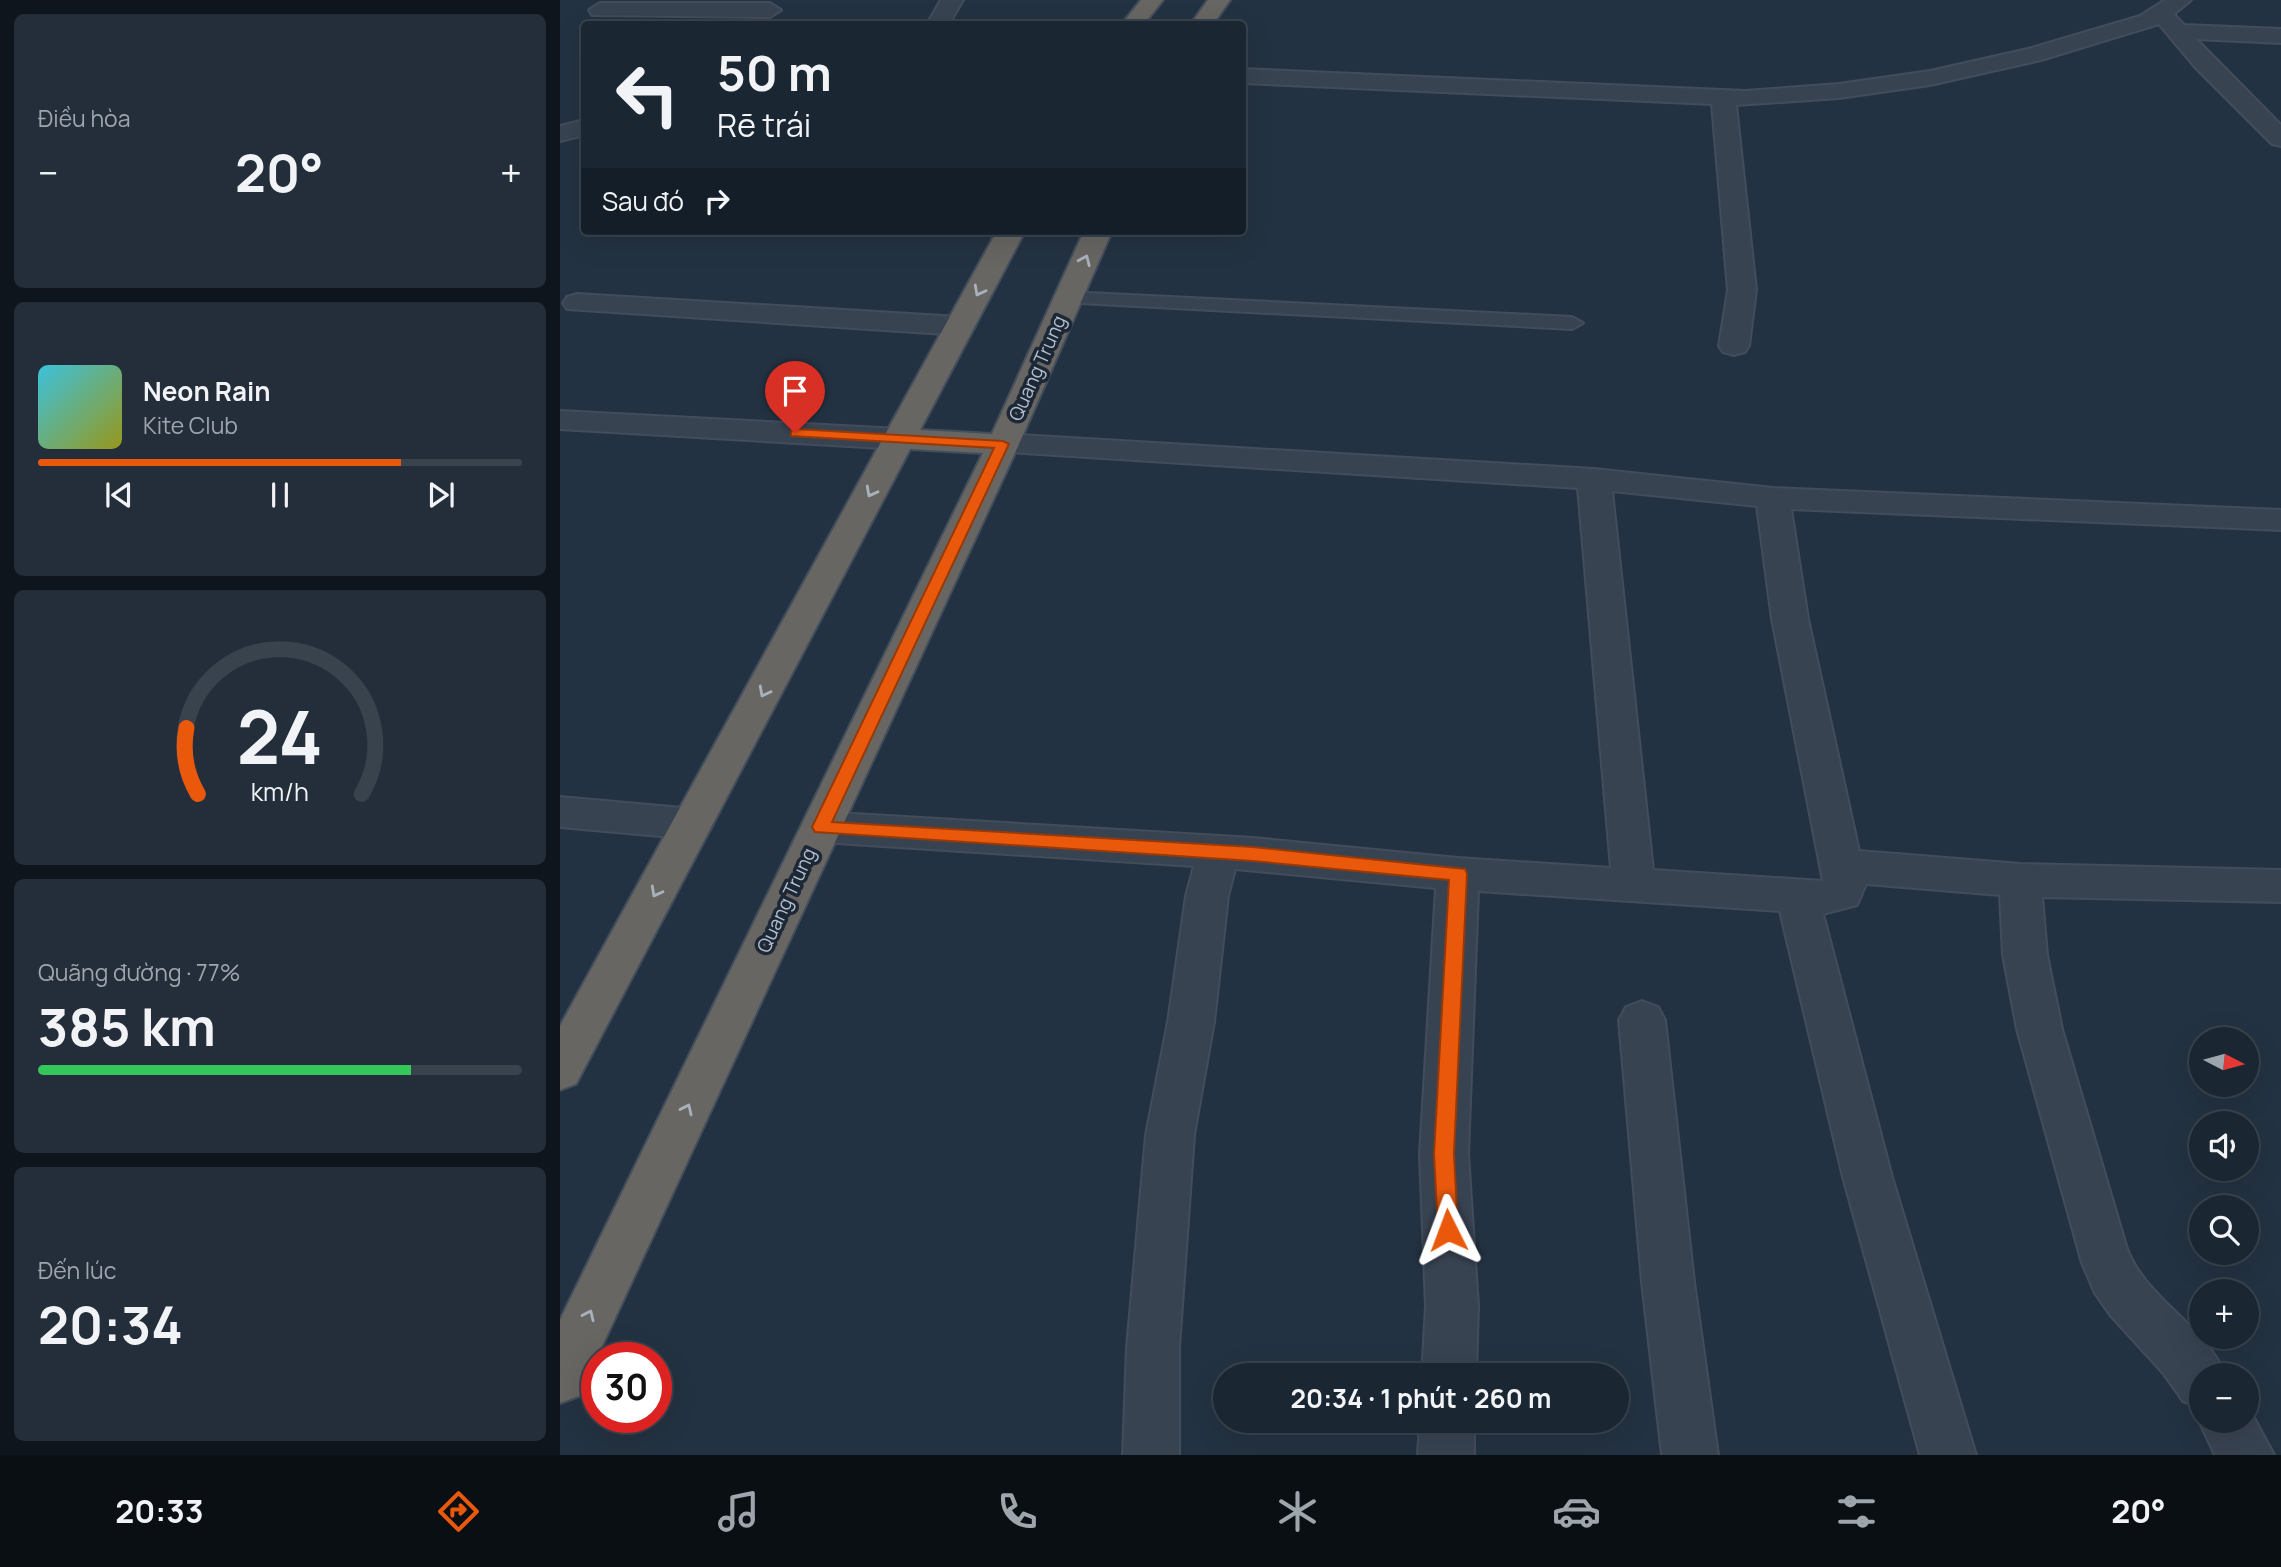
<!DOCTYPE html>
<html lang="vi">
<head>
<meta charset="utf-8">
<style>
  body { margin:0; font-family:Manrope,sans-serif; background:#232e3a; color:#f1f3f6; height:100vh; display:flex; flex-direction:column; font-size:26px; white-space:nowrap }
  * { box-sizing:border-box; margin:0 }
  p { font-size:23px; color:#9fa5ac }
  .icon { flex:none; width:38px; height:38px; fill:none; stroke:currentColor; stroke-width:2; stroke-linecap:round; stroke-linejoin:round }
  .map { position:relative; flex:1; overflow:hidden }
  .panel { display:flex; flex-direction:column; gap:14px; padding:14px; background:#0e151c; width:560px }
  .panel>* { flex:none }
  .guide { position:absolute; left:21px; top:21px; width:665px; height:214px; border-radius:7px; box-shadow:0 7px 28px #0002,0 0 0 2px #38434d; background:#1a2632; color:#f1f3f6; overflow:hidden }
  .needle { width:46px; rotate:96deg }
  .fabs { position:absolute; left:1629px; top:1027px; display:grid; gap:14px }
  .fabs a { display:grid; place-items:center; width:70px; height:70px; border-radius:50%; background:#1a2632; box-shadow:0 7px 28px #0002,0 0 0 2px #38434d; font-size:35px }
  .speed { position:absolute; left:21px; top:1342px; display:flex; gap:14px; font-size:35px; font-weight:700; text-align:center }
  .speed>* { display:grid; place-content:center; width:91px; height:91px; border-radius:50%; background:#1a2632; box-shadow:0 7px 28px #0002,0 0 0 2px #38434d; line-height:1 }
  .speed .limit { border:10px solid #d22; background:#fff; color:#111 }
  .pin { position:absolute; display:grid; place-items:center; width:60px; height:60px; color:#fff; margin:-72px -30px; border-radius:50% 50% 50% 0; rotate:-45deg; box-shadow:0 0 7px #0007 }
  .pin .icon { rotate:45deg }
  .me { position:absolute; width:77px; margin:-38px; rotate:357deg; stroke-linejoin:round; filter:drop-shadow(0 0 5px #0008) }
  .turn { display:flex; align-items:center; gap:24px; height:147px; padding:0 21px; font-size:32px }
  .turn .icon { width:91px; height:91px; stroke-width:2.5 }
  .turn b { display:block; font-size:49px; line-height:60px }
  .then { display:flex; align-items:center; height:66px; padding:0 21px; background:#0003; gap:14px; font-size:26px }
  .big { font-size:52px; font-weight:700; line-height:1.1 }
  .panel .tile { flex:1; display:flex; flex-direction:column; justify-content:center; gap:10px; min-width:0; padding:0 24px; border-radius:10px; background:#232e3a }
  .panel .dial { align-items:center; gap:0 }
  .dial svg { height:182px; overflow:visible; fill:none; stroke:#38434d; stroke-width:7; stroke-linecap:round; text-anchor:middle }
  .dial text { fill:#f1f3f6; stroke:none }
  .song { display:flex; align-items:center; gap:21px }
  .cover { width:84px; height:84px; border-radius:10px; background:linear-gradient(135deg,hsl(190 70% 55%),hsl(60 70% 35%)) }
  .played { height:7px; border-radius:4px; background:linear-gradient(90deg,#ea580c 75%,#38434d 75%) }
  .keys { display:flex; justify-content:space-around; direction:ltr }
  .heat { display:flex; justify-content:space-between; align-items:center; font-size:38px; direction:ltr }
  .charge { height:10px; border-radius:5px; background:linear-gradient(90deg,#34c759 77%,#38434d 0) }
  .trip { position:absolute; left:653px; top:1363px; width:416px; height:70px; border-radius:35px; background:#1a2632; box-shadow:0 7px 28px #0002,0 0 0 2px #38434d; font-weight:700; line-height:70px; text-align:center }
  .tab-bar { display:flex; height:112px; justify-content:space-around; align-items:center; background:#0a0f14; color:#9fa5ac }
  .tab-bar .icon { width:49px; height:49px }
  .tab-bar .selected { color:#ea580c }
  .tab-bar b { font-size:32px; color:#f1f3f6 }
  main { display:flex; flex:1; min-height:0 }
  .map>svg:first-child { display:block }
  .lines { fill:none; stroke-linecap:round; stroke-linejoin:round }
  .service-casing { stroke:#424c5b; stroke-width:4 }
  .minor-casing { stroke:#424c5b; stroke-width:4 }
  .tertiary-casing { stroke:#424c5b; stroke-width:4 }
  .trunk-casing { stroke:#434e5c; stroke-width:4 }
  .service { fill:#384352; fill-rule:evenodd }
  .minor { fill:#384352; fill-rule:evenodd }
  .tertiary { fill:#384352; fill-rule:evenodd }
  .trunk { fill:#686663; fill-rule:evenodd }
  .oneway { stroke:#a9b1bc }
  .route { fill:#ea580c; stroke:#983908; stroke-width:2 }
  .labels { text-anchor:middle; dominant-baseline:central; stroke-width:7; stroke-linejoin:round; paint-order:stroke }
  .street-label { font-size:19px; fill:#b5becc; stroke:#1d2837 }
</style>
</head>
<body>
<main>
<section class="panel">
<div class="tile"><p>Điều hòa</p>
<div class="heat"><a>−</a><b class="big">20°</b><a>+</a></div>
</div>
<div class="tile">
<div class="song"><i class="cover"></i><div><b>Neon Rain</b><p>Kite Club</p></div></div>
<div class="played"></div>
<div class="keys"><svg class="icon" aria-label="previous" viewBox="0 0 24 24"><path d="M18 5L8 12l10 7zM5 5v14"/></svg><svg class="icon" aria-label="pause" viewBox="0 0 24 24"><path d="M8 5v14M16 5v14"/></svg><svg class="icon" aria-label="next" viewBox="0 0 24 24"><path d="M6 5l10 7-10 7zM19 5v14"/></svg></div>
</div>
<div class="tile dial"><svg viewBox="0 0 100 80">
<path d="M14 69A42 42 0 1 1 86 69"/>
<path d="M14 69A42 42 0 0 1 9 40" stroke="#ea580c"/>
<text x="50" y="56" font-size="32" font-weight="700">24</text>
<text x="50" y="72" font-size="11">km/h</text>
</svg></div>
<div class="tile"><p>Quãng đường · 77%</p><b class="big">385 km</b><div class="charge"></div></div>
<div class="tile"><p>Đến lúc</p><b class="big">20:34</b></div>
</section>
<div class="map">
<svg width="1721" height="1455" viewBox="0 0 1721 1455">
  <rect width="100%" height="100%" fill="#233242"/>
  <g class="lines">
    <g class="service-casing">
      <path id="service" d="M 508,292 L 1012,317 L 1023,323 L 1012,329 L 501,302 L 498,298 Z"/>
    </g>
    <g class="minor-casing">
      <path id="minor" d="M 381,0 L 403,0 L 389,24 L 367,24 Z
        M 1605,0 L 1631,0 L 1614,14 L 1624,25 L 1721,29 L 1721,43 L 1636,39 L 1721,125 L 1721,146 L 1712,144 L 1635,67 L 1599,24 L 1481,60 L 1370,85 L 1279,98 L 1176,105 L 1196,290 L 1189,346 L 1185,352 L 1174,355 L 1163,352 L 1159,346 L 1168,290 L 1152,104 L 682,83 L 682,69 L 1185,91 L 1279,84 L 1370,71 L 1468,49 L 1580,16 Z
        M 40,3 L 210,3 L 221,10 L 210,17 L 32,15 L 29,10 Z
        M 17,294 L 400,317 L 410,320 L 415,326 L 410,332 L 400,335 L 7,309 L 3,303 L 7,297 Z
        M 0,411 L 340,429 L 351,432 L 356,439 L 351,446 L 340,449 L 0,429 Z
        M 443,434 L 1034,469 L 1213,488 L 1721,510 L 1721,530 L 1231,509 L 1248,619 L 1299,851 L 1461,864 L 1721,870 L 1721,902 L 1482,897 L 1487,955 L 1502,1029 L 1567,1249 C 1587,1300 1645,1325 1666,1376 L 1642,1376 L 1642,1408 L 1623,1401 L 1604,1374 L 1551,1316 L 1535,1293 L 1522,1263 L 1457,1029 L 1443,955 L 1440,895 L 1306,884 L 1297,905 L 1263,914 L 1332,1177 L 1416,1455 L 1360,1455 L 1283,1177 L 1220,911 L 918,891 L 908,1154 L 918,1306 L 916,1376 L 862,1376 L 866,1306 L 860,1154 L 876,888 L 675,869 L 668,896 L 654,1022 L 634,1135 L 619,1348 L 619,1455 L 563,1455 L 567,1348 L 586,1135 L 608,1022 L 626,896 L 634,866 L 261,842 L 247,838 L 241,827 L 247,816 L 261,812 L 693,838 L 898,858 L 1051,868 L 1018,488 L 432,451 L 427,444 L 432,437 ZM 1052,491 L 1197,506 L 1212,619 L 1263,881 L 1093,870 Z
        M 0,797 L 133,809 L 147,813 L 153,824 L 147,835 L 133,839 L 0,827 Z
        M 1082,1001 L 1098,1007 L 1105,1020 L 1134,1282 L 1158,1455 L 1102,1455 L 1082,1282 L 1059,1020 L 1066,1007 Z
        M 1687,1405 L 1714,1455 L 1655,1455 L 1639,1421 L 1642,1414 L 1642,1421 L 1687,1421 Z
        M 860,1421 L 914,1421 L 914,1455 L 858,1455 Z"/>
    </g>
    <g class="tertiary-casing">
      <path id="tertiary" d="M 24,120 L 24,135 L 0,141 L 0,126 Z"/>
    </g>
    <g class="trunk-casing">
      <path id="trunk" d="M 581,0 L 603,0 L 584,24 L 562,24 Z
        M 648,0 L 670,0 L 653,24 L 631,24 Z
        M 437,231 L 465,231 L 360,430 L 432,434 L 524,231 L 552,231 L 459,444 L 19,1396 L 0,1403 L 0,1320 L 423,453 L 350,449 L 16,1084 L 0,1090 L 0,1026 Z"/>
    </g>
    <use href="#service" class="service"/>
    <use href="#minor" class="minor"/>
    <use href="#tertiary" class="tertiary"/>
    <use href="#trunk" class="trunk"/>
  </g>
  <defs><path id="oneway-chevron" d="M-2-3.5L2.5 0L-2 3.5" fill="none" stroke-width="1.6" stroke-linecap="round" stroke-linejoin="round" transform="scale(1.75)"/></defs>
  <g class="oneway">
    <use href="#oneway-chevron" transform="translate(525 260) rotate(-66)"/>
    <use href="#oneway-chevron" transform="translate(419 291) rotate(118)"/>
    <use href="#oneway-chevron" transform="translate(311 492) rotate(118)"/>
    <use href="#oneway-chevron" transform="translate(204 692) rotate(118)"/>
    <use href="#oneway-chevron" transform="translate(96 892) rotate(118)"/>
    <use href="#oneway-chevron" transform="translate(127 1109) rotate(-65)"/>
    <use href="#oneway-chevron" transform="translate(29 1315) rotate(-65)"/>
  </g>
  <path class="route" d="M 235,429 L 443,441 L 449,444 L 272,822 L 693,847 L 905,869 L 907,874 L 894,1154 L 898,1230 L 895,1237 L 888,1239 L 881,1237 L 878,1230 L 874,1154 L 889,880 L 693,861 L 255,832 L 252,827 L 434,448 L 231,436 L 231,431 Z"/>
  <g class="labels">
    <g class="street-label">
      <text transform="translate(477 368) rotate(-66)">Quang Trung</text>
      <text transform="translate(226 900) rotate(-65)">Quang Trung</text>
    </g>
  </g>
</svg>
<div class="fabs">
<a><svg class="needle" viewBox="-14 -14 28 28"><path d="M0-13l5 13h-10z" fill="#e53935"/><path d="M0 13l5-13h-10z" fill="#9fa5ac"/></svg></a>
<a><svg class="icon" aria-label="sound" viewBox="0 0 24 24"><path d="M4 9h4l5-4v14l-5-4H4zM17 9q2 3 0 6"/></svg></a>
<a><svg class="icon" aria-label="search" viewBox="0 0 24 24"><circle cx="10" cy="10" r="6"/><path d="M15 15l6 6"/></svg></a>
<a>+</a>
<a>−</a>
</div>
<div class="speed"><div class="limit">30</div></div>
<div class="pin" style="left:235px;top:433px;background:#d93025"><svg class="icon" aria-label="arrive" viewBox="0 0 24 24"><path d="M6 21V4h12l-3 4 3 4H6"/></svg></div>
<svg class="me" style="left:888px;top:1230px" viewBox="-20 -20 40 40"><path d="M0-17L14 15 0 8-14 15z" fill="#ea580c" stroke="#fff" stroke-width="4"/></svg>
<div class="trip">20:34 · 1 phút · 260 m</div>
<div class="guide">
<div class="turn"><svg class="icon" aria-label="left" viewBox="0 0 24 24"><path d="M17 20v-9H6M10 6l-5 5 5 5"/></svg><div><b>50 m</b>Rẽ trái</div></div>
<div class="then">Sau đó<svg class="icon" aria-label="right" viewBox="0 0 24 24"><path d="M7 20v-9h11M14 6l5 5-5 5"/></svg></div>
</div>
</div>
</main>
<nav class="tab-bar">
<b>20:33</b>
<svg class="icon selected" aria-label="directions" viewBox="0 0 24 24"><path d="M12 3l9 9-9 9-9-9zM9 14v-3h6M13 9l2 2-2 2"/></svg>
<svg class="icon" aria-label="music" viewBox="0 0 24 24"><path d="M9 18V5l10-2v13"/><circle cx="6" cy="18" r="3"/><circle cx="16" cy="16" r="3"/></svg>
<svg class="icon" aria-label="phone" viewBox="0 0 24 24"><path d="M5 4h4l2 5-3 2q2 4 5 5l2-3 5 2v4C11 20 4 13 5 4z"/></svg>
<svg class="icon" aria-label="climate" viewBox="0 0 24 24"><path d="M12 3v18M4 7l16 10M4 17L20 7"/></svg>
<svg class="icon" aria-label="car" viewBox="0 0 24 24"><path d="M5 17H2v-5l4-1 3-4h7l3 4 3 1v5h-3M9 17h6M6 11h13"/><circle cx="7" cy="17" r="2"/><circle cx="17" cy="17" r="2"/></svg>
<svg class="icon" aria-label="filters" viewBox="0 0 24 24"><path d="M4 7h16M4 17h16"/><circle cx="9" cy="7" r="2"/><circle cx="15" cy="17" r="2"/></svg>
<b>20°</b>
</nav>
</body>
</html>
